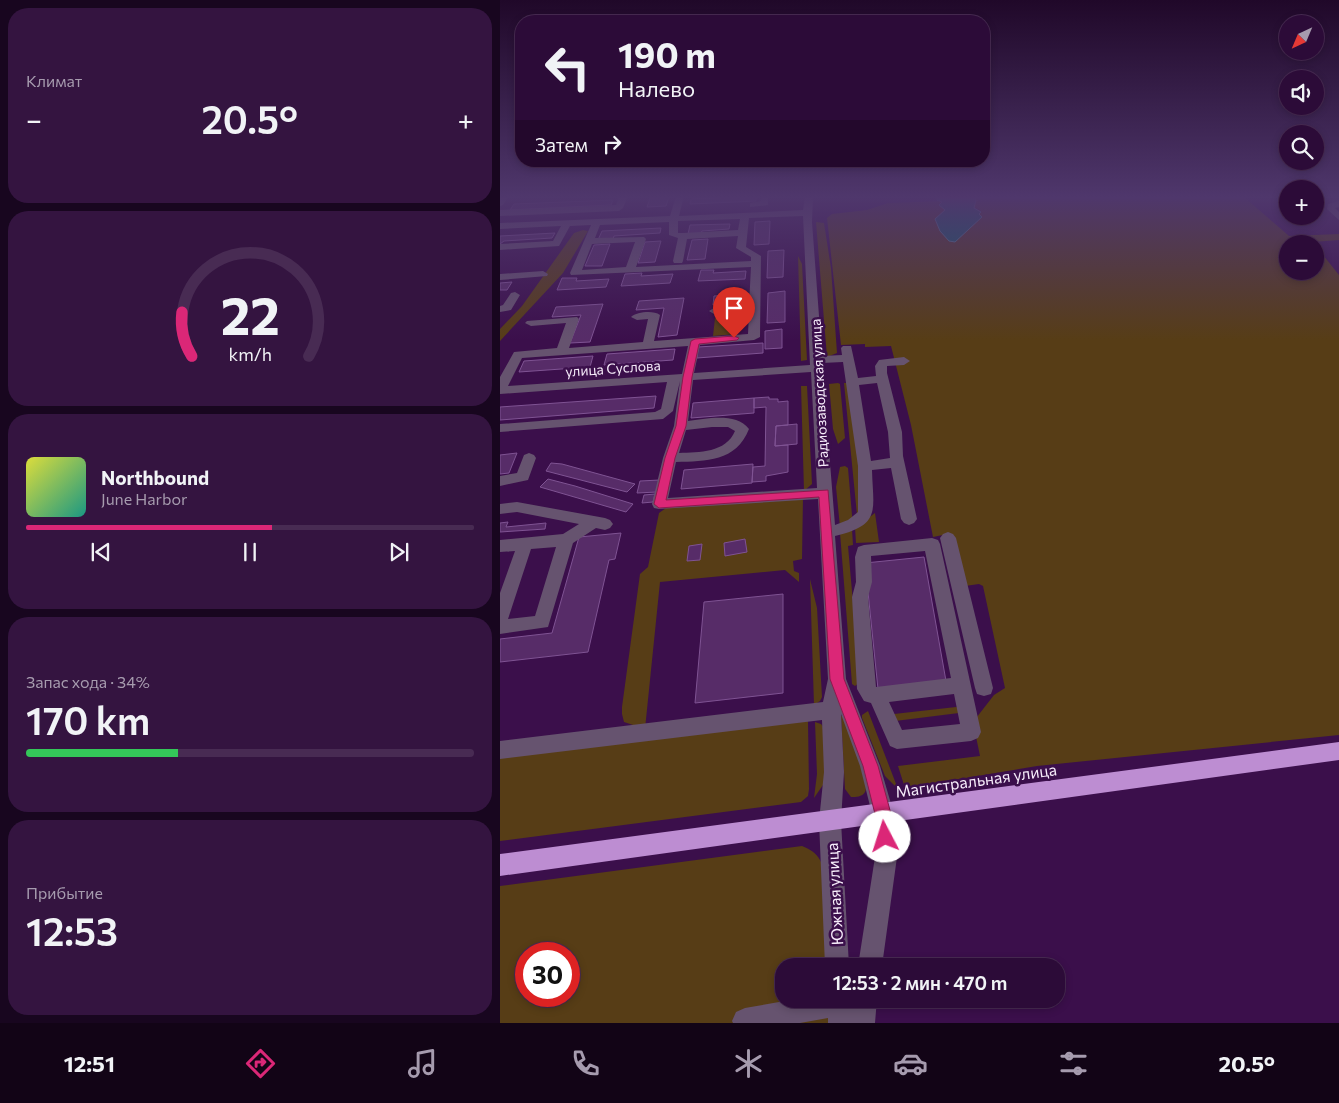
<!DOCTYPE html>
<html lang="ru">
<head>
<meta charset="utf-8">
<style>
  body { margin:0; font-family:Commissioner,sans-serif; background:#341440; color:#f1f3f6; height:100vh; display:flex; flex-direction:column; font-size:19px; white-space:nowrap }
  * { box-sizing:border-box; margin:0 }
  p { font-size:16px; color:#a69bae }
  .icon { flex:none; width:28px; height:28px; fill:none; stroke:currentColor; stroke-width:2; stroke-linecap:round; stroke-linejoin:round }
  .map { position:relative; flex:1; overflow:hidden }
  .panel { display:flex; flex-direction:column; gap:8px; padding:8px; background:#18061f; width:500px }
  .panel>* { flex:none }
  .banner { position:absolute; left:15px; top:15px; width:475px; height:152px; border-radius:20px; box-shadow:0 2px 8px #0003,0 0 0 1px #482b53; background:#2c0b38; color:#f1f3f6; overflow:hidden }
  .needle { width:32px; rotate:224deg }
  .controls { position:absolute; left:779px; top:15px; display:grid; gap:10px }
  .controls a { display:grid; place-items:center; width:45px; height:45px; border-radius:50%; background:#2c0b38; box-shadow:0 2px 8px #0003,0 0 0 1px #482b53; font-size:25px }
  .speed { position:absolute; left:15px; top:942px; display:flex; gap:10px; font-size:25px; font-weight:700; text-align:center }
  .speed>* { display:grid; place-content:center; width:65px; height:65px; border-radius:50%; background:#2c0b38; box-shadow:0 2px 8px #0003,0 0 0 1px #482b53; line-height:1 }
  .speed .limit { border:8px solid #d22; background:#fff; color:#111 }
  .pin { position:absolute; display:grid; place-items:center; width:42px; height:42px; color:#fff; margin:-51px -21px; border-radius:50% 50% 50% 0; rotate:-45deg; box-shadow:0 0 5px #0007 }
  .pin .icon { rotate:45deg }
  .me { position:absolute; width:55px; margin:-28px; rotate:355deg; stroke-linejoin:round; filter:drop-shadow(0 0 4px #0008) }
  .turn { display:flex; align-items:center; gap:18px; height:105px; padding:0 20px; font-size:22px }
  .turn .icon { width:65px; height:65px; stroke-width:2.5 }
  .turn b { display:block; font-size:35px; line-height:42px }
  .then { display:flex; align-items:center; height:48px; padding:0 20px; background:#0003; gap:10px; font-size:19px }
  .big { font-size:38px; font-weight:600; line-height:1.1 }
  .panel .tile { flex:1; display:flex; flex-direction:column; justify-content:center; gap:8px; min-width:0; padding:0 18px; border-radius:20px; background:#341440 }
  .panel .dial { align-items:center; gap:0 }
  .dial svg { height:130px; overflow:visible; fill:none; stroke:#482b53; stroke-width:7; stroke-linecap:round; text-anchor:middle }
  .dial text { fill:#f1f3f6; stroke:none }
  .song { display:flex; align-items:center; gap:15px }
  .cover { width:60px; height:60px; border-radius:8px; background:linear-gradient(135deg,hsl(60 70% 55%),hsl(170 70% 35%)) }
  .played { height:5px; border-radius:2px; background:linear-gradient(90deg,#db2777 55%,#482b53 55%) }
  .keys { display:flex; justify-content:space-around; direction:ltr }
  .heat { display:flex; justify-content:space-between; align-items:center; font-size:28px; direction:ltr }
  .charge { height:8px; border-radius:4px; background:linear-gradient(90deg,#34c759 34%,#482b53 0) }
  .trip { position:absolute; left:275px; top:958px; width:290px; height:50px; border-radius:20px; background:#2c0b38; box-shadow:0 2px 8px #0003,0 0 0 1px #482b53; font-weight:600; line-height:50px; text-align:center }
  .menu { display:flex; height:80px; justify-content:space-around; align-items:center; background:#120416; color:#a69bae }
  .menu .icon { width:35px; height:35px }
  .menu .on { color:#db2777 }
  .menu b { font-size:22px; color:#f1f3f6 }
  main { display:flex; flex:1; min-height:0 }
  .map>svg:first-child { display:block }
  .green { fill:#573d16; fill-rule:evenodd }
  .water { fill:#0a6363; stroke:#518c90 }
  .building { fill:#572c68; stroke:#7f5393 }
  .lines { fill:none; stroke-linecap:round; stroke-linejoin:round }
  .minor { fill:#66536f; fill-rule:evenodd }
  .highway { fill:#bd8dd2; fill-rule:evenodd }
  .route { fill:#db2777; stroke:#8e194d }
  .labels { text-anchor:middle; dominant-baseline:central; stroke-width:5; stroke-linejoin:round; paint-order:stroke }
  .street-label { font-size:14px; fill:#f6ecfa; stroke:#3b0f4b }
  .near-street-label { font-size:16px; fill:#f6ecfa; stroke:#3b0f4b }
</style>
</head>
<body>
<main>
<section class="panel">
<div class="tile"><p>Климат</p>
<div class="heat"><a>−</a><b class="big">20.5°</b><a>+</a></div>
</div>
<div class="tile dial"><svg viewBox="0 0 100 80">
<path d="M14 69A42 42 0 1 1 86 69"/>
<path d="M14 69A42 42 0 0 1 8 42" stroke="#db2777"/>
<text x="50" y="56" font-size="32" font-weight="700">22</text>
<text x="50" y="72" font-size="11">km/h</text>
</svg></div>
<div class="tile">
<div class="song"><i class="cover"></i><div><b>Northbound</b><p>June Harbor</p></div></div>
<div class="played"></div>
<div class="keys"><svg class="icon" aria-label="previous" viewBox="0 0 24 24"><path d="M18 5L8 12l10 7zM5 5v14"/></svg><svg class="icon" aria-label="pause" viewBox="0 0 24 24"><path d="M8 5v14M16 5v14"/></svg><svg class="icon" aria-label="next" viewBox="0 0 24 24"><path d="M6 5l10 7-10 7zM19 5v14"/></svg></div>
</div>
<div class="tile"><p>Запас хода · 34%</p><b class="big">170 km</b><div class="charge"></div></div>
<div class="tile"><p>Прибытие</p><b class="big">12:53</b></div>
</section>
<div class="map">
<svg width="839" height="1023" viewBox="0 0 839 1023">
  <rect width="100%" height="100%" fill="#3b0f4b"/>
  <path class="green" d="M 473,196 L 502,198 L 505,196 L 743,196 L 789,236 L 839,234 L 839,240 L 813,242 L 814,244 L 788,244 L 788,271 L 815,271 L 815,245 L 839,275 L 839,735 L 537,766 L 405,788 L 398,766 L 480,756 L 473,722 L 494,695 L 505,688 L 483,586 L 479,584 L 465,586 L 448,534 L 433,537 L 411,425 L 391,346 L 365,347 L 365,344 L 341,345 L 327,218 L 332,214 L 367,210 L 388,203 L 441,201 L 440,206 L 445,210 L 435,219 L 436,222 L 449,241 L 455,242 L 481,217 L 479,214 L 481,211 L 473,206 L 475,198 Z
    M 316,222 L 324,223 L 331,268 L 337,353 L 327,357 Z
    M 83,230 L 88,231 L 63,273 L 0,341 L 0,329 L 22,306 L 74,233 Z
    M 298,256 L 302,264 L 307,360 L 301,361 Z
    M 238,317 L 237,334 L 213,336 L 215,318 Z
    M 338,383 L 340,384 L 345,438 L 338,444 L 333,429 L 329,384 Z
    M 344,383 L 348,383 L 365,507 L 357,515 Z
    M 301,386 L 307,386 L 312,484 L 304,491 Z
    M 340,467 L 345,466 L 348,468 L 352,515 L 352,520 L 340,527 L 336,487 Z
    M 303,497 L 302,559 L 293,561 L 294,571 L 299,573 L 299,582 L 285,570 L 160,582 L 145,729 L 124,722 L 122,714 L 122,707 L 140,574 L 148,567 L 159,513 L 166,508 Z
    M 375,513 L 379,542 L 356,543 L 355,528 Z
    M 352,529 L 353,545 L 348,546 L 360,682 L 355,686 L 352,684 L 340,533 Z
    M 310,579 L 317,608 L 322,697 L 320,701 L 314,705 Z
    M 456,707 L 459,708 L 459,713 L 395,721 L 394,714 Z
    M 368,711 L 398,789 L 385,776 L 362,718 L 362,715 Z
    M 341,716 L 343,716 C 348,729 371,781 365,792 C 362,797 356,797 351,797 L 345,789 Z
    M 308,721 L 309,789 L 308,796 L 301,802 L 0,841 L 0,758 Z
    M 315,722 L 321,724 L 324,728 L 325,782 L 314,798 L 317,774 Z
    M 302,846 C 310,849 316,853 320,860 C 330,877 330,944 332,966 L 284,966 L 284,999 L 334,999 L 336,1023 L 0,1023 L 0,886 ZM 26,954 L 69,954 L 69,996 L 26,996 Z"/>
  <path class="water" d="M 437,196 L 473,196 L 476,200 L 474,208 L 481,212 L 479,214 L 482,217 L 455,242 L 449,241 L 440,231 L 435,219 L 445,210 L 439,205 L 442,202 L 437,200 Z"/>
  <path class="building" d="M 256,196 L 256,201 L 190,204 L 191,199 Z
    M 169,197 L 166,206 L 147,207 L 150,198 Z
    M 113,200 L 111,205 L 10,210 L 14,204 Z
    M 270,221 L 269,244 L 254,245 L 255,222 Z
    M 230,224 L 229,229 L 202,231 L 201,233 L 188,234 L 190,225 Z
    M 161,228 L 160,233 L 114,236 L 113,239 L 98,240 L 102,231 Z
    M 55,233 L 52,238 L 4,241 L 0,244 L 0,236 Z
    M 208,239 L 205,259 L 187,260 L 192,240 Z
    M 161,241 L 155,262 L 138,263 L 145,242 Z
    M 110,244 L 102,266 L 85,266 L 94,245 Z
    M 284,250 L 283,277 L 267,278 L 268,251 Z
    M 201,270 L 214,270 L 213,273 L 246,271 L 245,279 L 198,281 Z
    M 142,273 L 141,276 L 173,274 L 170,283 L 121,286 L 125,274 Z
    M 62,278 L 77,278 L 76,281 L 109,279 L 106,287 L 57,290 Z
    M 12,282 L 7,290 L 0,290 L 0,283 Z
    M 285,291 L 285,322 L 267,323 L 268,293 Z
    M 244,294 L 244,303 L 213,305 L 214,296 Z
    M 184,298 L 177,335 L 158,337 L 164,308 L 136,310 L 139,301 Z
    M 103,304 L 90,342 L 70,343 L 81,315 L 52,317 L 56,307 Z
    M 282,329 L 282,348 L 265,349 L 265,331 Z
    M 263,343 L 263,353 L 197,358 L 198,347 Z
    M 175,349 L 173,360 L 104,365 L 107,354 Z
    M 93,356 L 90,367 L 19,372 L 24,361 Z
    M 156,396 L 154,408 L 0,420 L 0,407 Z
    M 269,397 L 269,399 L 278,399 L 278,402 L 288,401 L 288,425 L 276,426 L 275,446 L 288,445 L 288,472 L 266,476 L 266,481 L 252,482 L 253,467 L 265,466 L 266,407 L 254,408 L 254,398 Z
    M 254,398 L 254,413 L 191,418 L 193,403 Z
    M 297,424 L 297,444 L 275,446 L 276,426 Z
    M 17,453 L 9,473 L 0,474 L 0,455 Z
    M 51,463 L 62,464 L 135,484 L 127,492 L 46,471 Z
    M 253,464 L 252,483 L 181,489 L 184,470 Z
    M 48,479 L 75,486 L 133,504 L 126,512 L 40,487 Z
    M 160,480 L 157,492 L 137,493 L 140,481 Z
    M 155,494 L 153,502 L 142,503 L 144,495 Z
    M 8,522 L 6,527 L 46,523 L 45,529 L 0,532 L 0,523 Z
    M 121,533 L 115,559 L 109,560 L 88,652 L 0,662 L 0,639 L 52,633 L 79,537 Z
    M 245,539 L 247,552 L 225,556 L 224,543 Z
    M 202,544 L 200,560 L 187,561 L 189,546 Z
    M 424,557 L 446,681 L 378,689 L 365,563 Z
    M 283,594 L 283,693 L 195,703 L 204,602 Z"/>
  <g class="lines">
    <path class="minor" d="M 9,196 L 3,205 L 0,206 L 0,196 Z
      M 119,196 L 128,196 L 123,208 L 119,211 L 0,216 L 0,210 L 116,205 Z
      M 176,196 L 184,196 L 179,216 L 303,210 L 305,196 L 313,196 L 312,222 L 322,356 L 342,355 L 341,348 L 343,346 L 351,346 L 358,378 L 376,376 L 375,366 L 379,360 L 404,357 L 410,361 L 404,365 L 387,366 L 387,373 L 402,432 L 403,456 L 417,519 L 414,523 L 409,525 L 404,523 L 401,519 L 391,468 L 372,470 C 373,510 382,525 335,536 L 346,679 L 380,766 L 394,814 L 397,857 L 382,966 L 358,966 L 375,857 L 372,814 L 360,766 L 341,714 L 344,772 L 341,821 L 349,966 L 325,966 L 319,821 L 324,772 L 322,720 L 0,759 L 0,741 L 323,702 L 328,679 L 318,499 L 159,509 L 154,508 L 152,504 L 163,458 L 174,426 L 180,381 L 173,411 L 163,419 L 0,432 L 0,424 L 155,412 L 161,409 L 167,382 L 0,394 L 0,377 L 14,352 L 57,348 L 66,323 L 31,326 L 25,323 L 27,321 L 77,317 L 79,319 L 69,348 L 143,342 L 148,319 L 137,320 L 131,317 C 137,312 153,310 160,315 L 154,341 L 248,334 L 249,312 L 214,314 L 209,311 L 214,308 L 249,305 L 251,267 L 71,275 L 70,273 L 91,225 L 70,226 L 59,246 L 0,250 L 0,244 L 53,241 L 61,226 L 0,229 L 0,223 L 170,216 ZM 303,216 L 310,365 L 194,373 L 200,345 L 254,340 L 260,337 L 261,256 L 246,247 L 249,218 ZM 240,219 L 238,230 L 183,233 L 178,233 L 178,221 ZM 169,222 L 169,235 L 178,238 L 173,261 L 174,263 L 182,263 L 183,261 L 187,239 L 238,236 L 236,248 L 251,257 L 251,261 L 136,267 L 146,239 L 144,237 L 95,238 L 100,225 ZM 135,242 L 126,267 L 82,270 L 92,244 ZM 188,346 L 182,374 L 8,386 L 22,358 ZM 343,362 L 358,466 L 358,512 L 348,520 L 335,525 L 322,363 ZM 311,372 L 317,488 L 168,498 L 176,462 C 206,461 236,462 249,429 C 236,412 206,419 188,421 L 193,380 ZM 377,383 L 388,432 L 390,458 L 371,461 L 359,385 ZM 212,427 L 228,427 L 235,431 C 226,453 199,452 179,453 L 186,430 Z
      M 262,197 L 268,197 L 268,205 L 250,207 L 250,203 L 261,201 Z
      M 839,201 L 839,207 L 835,208 L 839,212 L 839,220 L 827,209 L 828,204 Z
      M 43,271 L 48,274 L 47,276 L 0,280 L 0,274 Z
      M 15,292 L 20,295 L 11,310 L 0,312 L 0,306 L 3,305 L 11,293 Z
      M 29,453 L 34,455 L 36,458 L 28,480 L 0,486 L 0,476 L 17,473 L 24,455 Z
      M 17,502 L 105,518 L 110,520 L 113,524 L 110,528 L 105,530 L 96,528 L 73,543 L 48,627 L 0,634 L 0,593 L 15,551 L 0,552 L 0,540 L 63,534 L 79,524 L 17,512 L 0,514 L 0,504 ZM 56,547 L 35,616 L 8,619 L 31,549 Z
      M 448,532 L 453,534 L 456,538 L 493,688 L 491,694 L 484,696 L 477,694 L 475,688 L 440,538 L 443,534 Z
      M 432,538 L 438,540 L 440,544 L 481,732 L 478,738 L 471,741 L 397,749 L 390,746 L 371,703 L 364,701 L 357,689 L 352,597 L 356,582 L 355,557 L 358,547 L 364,545 ZM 425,551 L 451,678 L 376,687 L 368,597 L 372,582 L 371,556 ZM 454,694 L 460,724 L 402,730 L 389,702 Z
      M 296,999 L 352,999 L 352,1000 L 377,999 L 375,1023 L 328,1023 L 328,1018 L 300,1023 L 233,1023 L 232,1021 L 236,1012 L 245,1008 Z"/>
    <path class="highway" d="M 839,742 L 839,760 L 0,876 L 0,854 Z"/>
  </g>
  <linearGradient id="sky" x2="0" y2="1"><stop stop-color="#200829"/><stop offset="0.58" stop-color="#4f376c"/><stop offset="1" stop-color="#4f376c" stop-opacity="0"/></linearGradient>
  <rect width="839" height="340" fill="url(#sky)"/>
  <path class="route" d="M 234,336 L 239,338 L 237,340 L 199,344 L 192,377 L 186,426 L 175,458 L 166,500 L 328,490 L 344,679 L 378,766 L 391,814 L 393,837 L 390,843 L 385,845 L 379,843 L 376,837 L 375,814 L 363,766 L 330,679 L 319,497 L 159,508 L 154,504 L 165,458 L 176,426 L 183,377 L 191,341 L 195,339 Z"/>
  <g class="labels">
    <g class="street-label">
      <text transform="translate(113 368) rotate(-4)">улица Суслова</text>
      <text transform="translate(319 393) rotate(-93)">Радиозаводская улица</text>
    </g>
    <g class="near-street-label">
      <text transform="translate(476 780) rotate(-8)">Магистральная улица</text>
      <text transform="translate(334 894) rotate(-93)">Южная улица</text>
    </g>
  </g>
</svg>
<div class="controls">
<a><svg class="needle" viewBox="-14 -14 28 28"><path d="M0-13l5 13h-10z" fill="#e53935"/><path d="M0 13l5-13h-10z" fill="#a69bae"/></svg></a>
<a><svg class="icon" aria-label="sound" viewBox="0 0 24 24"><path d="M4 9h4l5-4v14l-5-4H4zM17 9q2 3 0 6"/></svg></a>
<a><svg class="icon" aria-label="search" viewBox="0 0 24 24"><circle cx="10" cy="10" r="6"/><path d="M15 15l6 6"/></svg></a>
<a>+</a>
<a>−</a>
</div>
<div class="speed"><div class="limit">30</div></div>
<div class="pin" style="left:234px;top:338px;background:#d93025"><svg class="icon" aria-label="arrive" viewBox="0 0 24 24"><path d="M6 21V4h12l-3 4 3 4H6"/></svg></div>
<svg class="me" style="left:385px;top:837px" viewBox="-20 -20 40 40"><circle r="19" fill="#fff"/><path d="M0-13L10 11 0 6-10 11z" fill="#db2777"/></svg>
<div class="trip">12:53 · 2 мин · 470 m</div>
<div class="banner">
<div class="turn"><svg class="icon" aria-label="left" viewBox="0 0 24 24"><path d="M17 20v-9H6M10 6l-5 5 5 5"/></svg><div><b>190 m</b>Налево</div></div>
<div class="then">Затем<svg class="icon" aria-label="right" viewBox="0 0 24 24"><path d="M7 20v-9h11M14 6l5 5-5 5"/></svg></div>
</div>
</div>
</main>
<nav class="menu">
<b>12:51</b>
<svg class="icon on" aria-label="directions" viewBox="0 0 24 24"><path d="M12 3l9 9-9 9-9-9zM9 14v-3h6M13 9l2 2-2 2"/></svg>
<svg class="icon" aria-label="music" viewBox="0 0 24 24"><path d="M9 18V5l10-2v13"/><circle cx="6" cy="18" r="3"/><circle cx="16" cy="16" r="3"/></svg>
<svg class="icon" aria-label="phone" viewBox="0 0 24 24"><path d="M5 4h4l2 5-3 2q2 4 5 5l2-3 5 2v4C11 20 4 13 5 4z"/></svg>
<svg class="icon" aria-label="climate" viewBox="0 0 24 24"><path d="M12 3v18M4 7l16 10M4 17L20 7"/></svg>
<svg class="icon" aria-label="car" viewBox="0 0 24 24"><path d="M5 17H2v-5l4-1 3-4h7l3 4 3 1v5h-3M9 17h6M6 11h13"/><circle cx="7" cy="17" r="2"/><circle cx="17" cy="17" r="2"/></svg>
<svg class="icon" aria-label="filters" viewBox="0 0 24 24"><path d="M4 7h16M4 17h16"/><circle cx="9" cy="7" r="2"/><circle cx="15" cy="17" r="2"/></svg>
<b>20.5°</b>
</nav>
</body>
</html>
